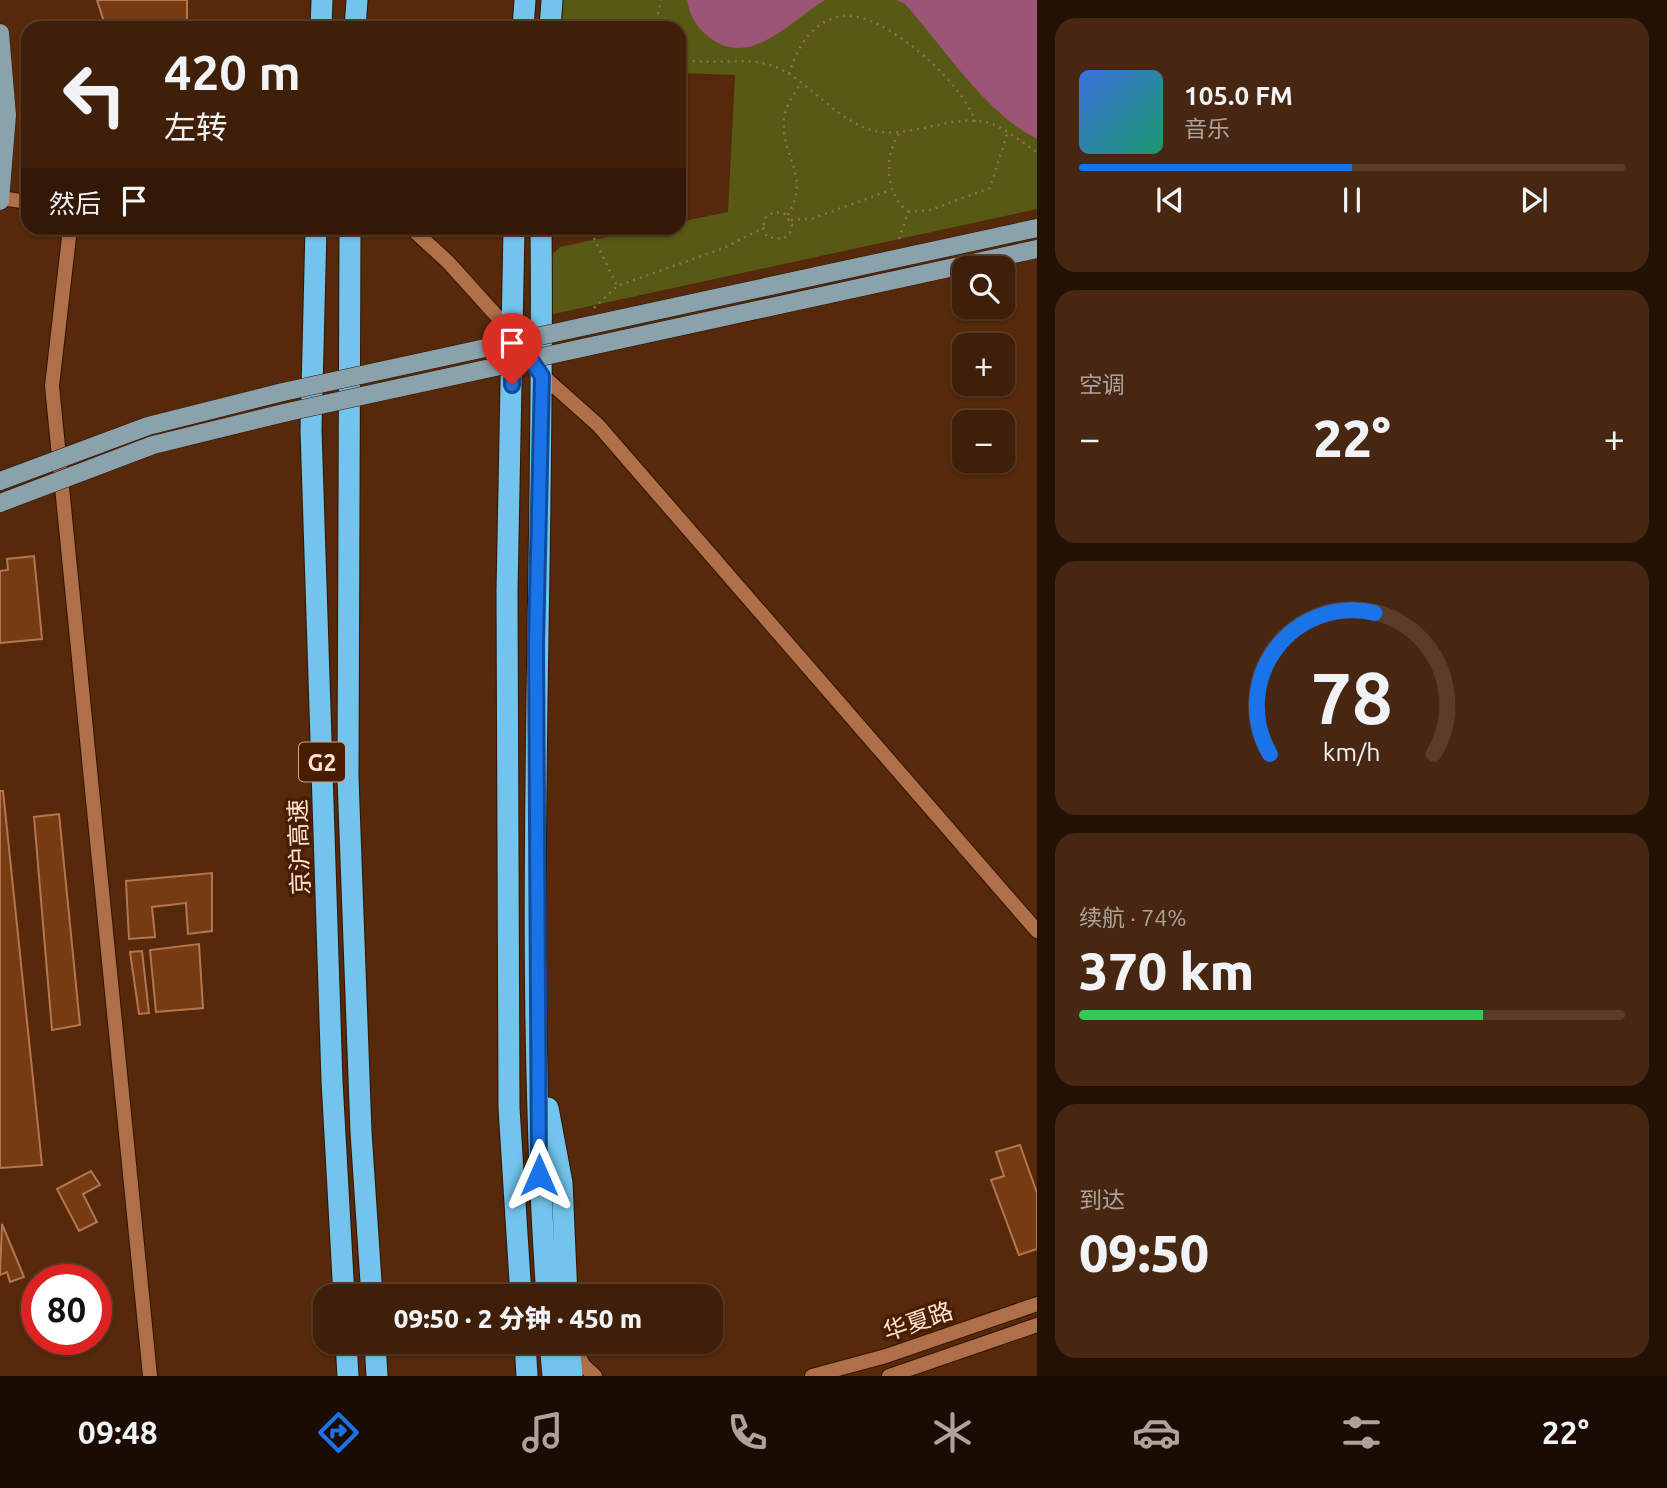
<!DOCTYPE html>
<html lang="zh">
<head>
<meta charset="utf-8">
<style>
  body { margin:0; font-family:Ubuntu,"Noto Sans SC",sans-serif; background:#472712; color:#f1f3f6; height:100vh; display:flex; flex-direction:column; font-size:26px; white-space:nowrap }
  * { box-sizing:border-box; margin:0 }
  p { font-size:23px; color:#aea29c }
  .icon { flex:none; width:38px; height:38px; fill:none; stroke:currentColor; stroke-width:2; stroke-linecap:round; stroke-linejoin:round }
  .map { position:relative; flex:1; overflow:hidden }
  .panel { display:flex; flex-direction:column; gap:18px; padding:18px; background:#231104; width:630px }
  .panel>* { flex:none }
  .banner { position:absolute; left:21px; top:21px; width:665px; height:214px; border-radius:21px; box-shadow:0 2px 5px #0004,0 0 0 2px #593d29; background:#401f08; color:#f1f3f6; overflow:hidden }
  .buttons { position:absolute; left:952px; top:256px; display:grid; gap:14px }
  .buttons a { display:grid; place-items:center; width:63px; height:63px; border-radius:14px; background:#401f08; box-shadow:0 2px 5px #0004,0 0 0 2px #593d29; font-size:35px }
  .speed { position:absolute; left:21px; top:1264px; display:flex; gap:14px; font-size:35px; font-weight:700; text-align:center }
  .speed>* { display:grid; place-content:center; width:91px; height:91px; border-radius:50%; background:#401f08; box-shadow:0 2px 5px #0004,0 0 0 2px #593d29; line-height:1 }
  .speed .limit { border:10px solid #d22; background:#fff; color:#111 }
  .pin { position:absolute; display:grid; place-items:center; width:60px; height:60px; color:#fff; margin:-72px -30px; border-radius:50% 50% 50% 0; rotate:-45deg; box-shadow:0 0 7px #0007 }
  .pin .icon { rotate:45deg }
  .me { position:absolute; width:77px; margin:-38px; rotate:0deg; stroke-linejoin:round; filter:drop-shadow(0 0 5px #0008) }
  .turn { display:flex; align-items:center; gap:24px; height:147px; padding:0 28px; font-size:32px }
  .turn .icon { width:91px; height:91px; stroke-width:2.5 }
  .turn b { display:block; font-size:49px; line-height:60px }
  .then { display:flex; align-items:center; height:66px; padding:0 28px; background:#0003; gap:14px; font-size:26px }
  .big { font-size:52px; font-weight:800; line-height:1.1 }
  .panel .widget { flex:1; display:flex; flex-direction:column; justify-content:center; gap:10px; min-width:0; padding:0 24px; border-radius:21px; background:#472712 }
  .panel .dial { align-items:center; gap:0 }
  .dial svg { height:182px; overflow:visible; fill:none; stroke:#593d29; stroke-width:7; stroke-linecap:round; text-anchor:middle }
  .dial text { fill:#f1f3f6; stroke:none }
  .song { display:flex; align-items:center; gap:21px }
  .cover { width:84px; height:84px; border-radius:10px; background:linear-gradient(135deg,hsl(220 70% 55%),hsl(160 70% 35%)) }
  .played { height:7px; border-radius:4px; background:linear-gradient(90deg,#1a73e8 50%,#593d29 50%) }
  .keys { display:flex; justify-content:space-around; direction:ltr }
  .heat { display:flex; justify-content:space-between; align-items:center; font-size:38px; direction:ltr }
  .charge { height:10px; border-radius:5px; background:linear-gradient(90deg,#34c759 74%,#593d29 0) }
  .trip { position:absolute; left:313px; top:1284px; width:410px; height:70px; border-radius:21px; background:#401f08; box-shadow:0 2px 5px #0004,0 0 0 2px #593d29; font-weight:800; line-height:70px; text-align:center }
  .tab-bar { display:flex; height:112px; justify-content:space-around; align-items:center; background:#1a0c03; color:#aea29c }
  .tab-bar .icon { width:49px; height:49px }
  .tab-bar .selected { color:#1a73e8 }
  .tab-bar b { font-size:32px; color:#f1f3f6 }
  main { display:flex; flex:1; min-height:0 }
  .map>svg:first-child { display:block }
  .green { fill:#575915 }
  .water { fill:#9d5577 }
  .building { fill:#763b13; stroke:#b5764f; stroke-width:2 }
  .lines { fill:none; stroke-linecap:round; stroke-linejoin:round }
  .minor-casing { stroke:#321401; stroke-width:16 }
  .major-casing { stroke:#321401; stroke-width:19 }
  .highway-casing { stroke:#321401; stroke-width:23 }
  .path { stroke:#946e54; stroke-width:2.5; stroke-dasharray:2 5; stroke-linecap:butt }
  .minor { stroke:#af6f49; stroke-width:14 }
  .major { stroke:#8aa2ab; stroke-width:18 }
  .highway { stroke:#72c4ec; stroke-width:21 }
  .major-bridge-casing { stroke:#321401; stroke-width:19; stroke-linecap:butt }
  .major-bridge { stroke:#8aa2ab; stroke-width:18 }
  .route-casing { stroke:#114b97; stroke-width:18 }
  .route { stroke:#1a73e8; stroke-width:12 }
  .labels { text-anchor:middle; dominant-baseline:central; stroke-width:7; stroke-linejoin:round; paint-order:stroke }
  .shield { fill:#491e00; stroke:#c8a793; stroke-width:2 }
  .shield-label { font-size:23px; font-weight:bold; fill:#ffe2d2 }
  .street-label { font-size:24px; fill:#ffe2d2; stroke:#491e00 }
</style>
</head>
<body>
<main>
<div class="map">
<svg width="1037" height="1376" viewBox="0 0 1037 1376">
  <rect width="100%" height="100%" fill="#55290a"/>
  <path class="green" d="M 563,0 L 1037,0 L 1037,209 L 549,315 L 550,257 L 560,247 L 649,228 L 679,228 L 679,222 L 728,212 L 735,75 L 679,73 L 679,28 L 562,28 Z"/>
  <path class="water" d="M 687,0 L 825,0 C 791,20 750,70 709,37 C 696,27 690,16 687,0 Z
    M 896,0 L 1037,0 L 1037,139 C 985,113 943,46 904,3 Z"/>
  <path class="building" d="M 97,0 L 187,0 L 187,28 L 106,28 Z
    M 34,556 L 42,639 L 0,643 L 0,571 L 8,570 L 7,559 Z
    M 0,791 L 3,791 L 42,1165 L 0,1168 Z
    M 59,814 L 80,1025 L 52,1030 L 34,817 Z
    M 212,873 L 212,931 L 188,934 L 186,903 L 152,907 L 155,937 L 129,939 L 126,881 Z
    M 199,944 L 203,1008 L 156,1012 L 150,950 Z
    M 142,951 L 149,1013 L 139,1014 L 130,952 Z
    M 1020,1145 L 1037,1193 L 1037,1249 L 1019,1255 L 991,1180 L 1004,1176 L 996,1152 Z
    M 91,1171 L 100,1185 L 83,1194 L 97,1222 L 79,1231 L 57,1189 Z
    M 2,1224 L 24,1277 L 10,1282 L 7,1272 L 0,1275 Z"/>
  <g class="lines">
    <g class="minor-casing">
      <path id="minor" d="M 0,198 L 28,202
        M 70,228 L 52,386 L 150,1376
        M 411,228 L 448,262 L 513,334 L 543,376 L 598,425 L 1037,931
        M 572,1344 L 584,1366 L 595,1376
        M 812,1376 L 886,1356 L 1037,1304
        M 889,1376 L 1037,1325"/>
    </g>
    <g class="major-casing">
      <path id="major" d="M 0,33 L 7,115 L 0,201"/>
    </g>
    <g class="highway-casing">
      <path id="highway" d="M 321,28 L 322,0
        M 355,28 L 357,0
        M 523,28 L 525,0
        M 550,28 L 552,0
        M 316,228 L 311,430 L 332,1081 L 344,1297
        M 350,228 L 348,778 L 361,1132 L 372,1297
        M 514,228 L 507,591 L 509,1108 L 521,1297
        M 541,228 C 545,584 522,941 547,1297
        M 548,1108 L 562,1183 L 567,1297
        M 346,1342 L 348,1376
        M 375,1342 L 377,1376
        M 525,1342 L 527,1376
        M 550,1342 L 553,1376
        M 569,1342 L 572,1376"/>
    </g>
    <path class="path" d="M 655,28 L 661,0
      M 679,58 C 708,67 740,56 770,65 C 805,76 831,116 868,129 C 903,142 949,114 986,122 C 1003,126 1022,143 1037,152
      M 789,74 C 797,48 811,22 841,16 C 882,9 965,84 975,122
      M 908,212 L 930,210 L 990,188 L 1007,134
      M 788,215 C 811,175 781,158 784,119 C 785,106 794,95 800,84
      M 791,220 L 811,219 L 891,190
      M 594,238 L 617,286
      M 899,239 L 908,212 C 885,194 883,154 901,131
      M 594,308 L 617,286 L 724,248 L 763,228 L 767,237 L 783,239 L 790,233 L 792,225 L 784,213 L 774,212 L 765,218 L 763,228"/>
    <use href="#minor" class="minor"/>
    <use href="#major" class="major"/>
    <use href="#highway" class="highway"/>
    <g class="major-bridge-casing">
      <path id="major-bridge" d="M 0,481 L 148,426 L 283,392 L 1037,228
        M 0,503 L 153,445 L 288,412 L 1037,249"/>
    </g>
    <use href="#major-bridge" class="major-bridge"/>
  </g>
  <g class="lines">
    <g class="route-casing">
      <path id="route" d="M 512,385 L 513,334 L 542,376 L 536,644 L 539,1175"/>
    </g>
    <use href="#route" class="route"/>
  </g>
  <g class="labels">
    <rect class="shield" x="299" y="742.5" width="46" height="39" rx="5"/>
    <g class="shield-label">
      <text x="322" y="762">G2</text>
    </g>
    <g class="street-label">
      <text transform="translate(299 847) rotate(-92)">京沪高速</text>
      <text transform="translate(918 1321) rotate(-19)">华夏路</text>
    </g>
  </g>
</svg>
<div class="buttons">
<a><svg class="icon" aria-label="search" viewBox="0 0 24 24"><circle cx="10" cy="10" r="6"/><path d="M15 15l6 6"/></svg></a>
<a>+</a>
<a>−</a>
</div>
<div class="speed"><div class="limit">80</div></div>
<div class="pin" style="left:512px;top:385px;background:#d93025"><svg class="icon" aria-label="arrive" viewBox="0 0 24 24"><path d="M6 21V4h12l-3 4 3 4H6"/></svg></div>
<svg class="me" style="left:539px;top:1175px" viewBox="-20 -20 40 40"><path d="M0-17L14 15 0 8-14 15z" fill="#1a73e8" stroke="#fff" stroke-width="4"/></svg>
<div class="trip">09:50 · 2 分钟 · 450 m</div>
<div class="banner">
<div class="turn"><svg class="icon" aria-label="left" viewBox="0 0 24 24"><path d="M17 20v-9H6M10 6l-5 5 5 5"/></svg><div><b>420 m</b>左转</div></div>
<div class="then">然后<svg class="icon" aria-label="arrive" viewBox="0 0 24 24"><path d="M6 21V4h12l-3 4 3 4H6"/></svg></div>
</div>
</div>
<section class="panel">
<div class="widget">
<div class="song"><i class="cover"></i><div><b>105.0 FM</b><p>音乐</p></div></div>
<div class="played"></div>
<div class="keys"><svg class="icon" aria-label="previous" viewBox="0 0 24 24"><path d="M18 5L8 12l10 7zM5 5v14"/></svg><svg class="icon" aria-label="pause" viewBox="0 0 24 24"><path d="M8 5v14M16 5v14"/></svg><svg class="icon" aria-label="next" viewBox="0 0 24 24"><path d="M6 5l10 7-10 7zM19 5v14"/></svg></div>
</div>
<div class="widget"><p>空调</p>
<div class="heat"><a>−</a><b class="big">22°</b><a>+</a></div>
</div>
<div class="widget dial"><svg viewBox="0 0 100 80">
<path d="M14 69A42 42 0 1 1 86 69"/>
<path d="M14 69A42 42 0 0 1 60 7" stroke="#1a73e8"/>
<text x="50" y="56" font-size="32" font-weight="700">78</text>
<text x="50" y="72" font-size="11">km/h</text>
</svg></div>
<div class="widget"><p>续航 · 74%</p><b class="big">370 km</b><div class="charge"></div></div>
<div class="widget"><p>到达</p><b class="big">09:50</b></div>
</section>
</main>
<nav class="tab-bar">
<b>09:48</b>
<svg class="icon selected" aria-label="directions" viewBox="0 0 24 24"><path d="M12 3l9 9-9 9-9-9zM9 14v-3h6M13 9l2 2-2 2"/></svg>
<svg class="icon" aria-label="music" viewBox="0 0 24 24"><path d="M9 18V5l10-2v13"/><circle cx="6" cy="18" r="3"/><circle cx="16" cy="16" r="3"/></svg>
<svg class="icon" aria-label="phone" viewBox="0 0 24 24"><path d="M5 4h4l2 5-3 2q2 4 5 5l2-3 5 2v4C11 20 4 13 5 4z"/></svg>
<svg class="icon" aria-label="climate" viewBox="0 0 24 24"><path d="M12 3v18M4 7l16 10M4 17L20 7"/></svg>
<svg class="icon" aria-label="car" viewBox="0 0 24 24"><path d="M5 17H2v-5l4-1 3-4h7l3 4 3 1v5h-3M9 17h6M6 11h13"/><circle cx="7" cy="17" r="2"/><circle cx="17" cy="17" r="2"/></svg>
<svg class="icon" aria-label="filters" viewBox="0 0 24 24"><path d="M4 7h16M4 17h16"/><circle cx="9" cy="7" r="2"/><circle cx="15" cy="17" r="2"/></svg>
<b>22°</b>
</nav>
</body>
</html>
